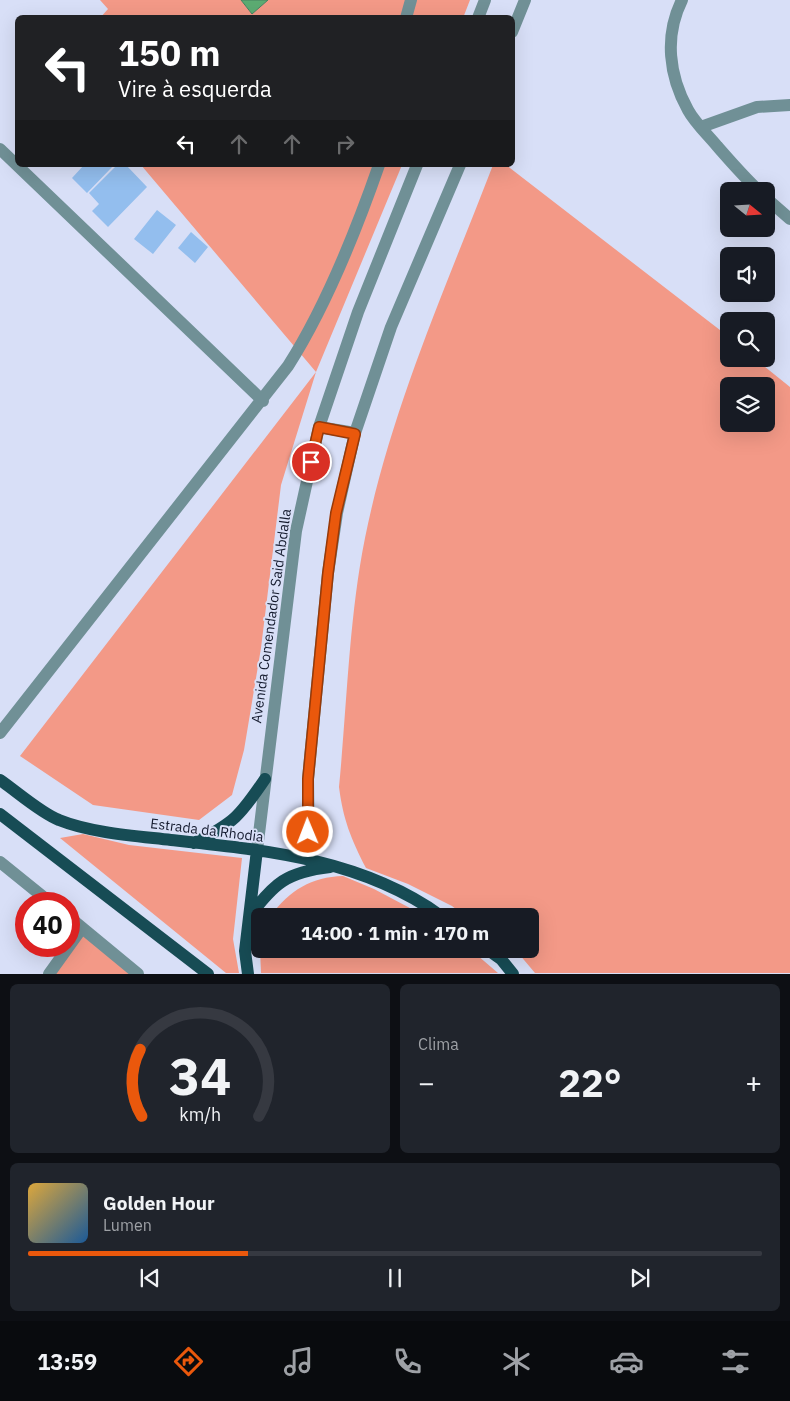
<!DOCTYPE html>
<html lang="pt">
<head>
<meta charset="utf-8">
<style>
  body { margin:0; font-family:"IBM Plex Sans",sans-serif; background:#20242c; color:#f1f3f6; height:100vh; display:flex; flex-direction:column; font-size:19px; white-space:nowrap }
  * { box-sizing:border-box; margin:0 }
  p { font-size:16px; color:#9ea1a6 }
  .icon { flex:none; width:28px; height:28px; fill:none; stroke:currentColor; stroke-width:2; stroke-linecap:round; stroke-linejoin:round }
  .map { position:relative; height:974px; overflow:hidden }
  .sheet { display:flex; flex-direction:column; gap:10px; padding:10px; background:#0d0f14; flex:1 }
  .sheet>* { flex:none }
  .hud { position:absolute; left:15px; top:15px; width:500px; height:152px; border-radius:8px; box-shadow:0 5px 20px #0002; background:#202124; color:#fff; overflow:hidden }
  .needle { width:32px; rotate:108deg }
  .buttons { position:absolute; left:720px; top:182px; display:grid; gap:10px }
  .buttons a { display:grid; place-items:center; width:55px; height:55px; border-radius:8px; background:#171b24; box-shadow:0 5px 20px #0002; font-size:25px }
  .speed { position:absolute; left:15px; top:892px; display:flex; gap:10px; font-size:25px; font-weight:700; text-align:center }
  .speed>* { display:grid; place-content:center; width:65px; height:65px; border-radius:50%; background:#171b24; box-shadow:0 5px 20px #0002; line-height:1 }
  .speed .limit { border:8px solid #d22; background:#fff; color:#111 }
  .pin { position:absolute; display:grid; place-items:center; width:42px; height:42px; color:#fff; margin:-21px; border:2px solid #fff; border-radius:50%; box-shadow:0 1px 5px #0007 }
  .me { position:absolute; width:55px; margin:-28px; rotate:359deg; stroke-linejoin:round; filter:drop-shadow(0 0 4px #0008) }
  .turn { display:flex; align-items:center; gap:18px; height:105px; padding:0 20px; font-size:22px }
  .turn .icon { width:65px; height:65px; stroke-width:2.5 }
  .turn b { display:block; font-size:35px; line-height:42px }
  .lanes { display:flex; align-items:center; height:48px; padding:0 20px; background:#0003; justify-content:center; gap:25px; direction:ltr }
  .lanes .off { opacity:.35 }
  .big { font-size:38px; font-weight:700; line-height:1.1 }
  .sheet .widget { flex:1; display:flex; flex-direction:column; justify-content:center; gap:8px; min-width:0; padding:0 18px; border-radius:8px; background:#20242c }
  .sheet .dial { align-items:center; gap:0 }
  .dial svg { height:130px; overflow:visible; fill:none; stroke:#363941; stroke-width:7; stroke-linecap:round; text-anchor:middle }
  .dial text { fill:#f1f3f6; stroke:none }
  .song { display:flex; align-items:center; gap:15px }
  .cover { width:60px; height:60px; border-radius:8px; background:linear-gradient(135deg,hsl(40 70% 55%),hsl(210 70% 35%)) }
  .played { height:5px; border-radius:2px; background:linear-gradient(90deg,#ea580c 30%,#363941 30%) }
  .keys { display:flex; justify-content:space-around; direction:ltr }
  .heat { display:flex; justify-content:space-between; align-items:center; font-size:28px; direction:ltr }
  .sheet .tiles { flex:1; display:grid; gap:10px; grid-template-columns:1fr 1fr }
  .widget:last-child { grid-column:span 2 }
  .trip { position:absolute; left:251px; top:908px; width:288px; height:50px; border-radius:8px; background:#171b24; box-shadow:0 5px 20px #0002; font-weight:700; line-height:50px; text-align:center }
  .dock { display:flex; height:80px; justify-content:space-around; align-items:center; background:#090b0e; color:#9ea1a6 }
  .dock .icon { width:35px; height:35px }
  .dock .on { color:#ea580c }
  .dock b { font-size:22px; color:#f1f3f6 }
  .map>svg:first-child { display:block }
  .green { fill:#f39987; fill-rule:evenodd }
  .water { fill:#5cab72; stroke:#47805e }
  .building { fill:#93beee }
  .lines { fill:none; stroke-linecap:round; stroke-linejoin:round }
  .minor { stroke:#709096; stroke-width:12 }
  .tertiary { stroke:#709096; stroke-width:12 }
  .primary { stroke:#174c55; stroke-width:12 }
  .route-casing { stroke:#983908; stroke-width:12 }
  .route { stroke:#ea580c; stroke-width:9 }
  .labels { text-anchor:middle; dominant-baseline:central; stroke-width:4; stroke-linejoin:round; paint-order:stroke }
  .street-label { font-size:14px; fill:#151b2f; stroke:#d8dff7 }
</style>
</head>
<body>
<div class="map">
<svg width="790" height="974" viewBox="0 0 790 974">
  <rect width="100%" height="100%" fill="#d8dff7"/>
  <path class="green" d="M 100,0 L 241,0 L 252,14 L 268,0 L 470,0 L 463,18 L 100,18 L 108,9 Z
    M 141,165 L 402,165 L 316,372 L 281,485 L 261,648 L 244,750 L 232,795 L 199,820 L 93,805 L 20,756 L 316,372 Z
    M 493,165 L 506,165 L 729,337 L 729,359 L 755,359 L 790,387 L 790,973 L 535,973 L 519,954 L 511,949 L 530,949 L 530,916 L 465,916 L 452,906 L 408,884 L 366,868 C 351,839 343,819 339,787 C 347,705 349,617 365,538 C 391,409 446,287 493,165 ZM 766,386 L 766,424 L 729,424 L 729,386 Z
    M 83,834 L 129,845 L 242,858 L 233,939 L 239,973 L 226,973 L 60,838 Z
    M 343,876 L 374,889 L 425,916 L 271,916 C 289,890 312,877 343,876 Z
    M 82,928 L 138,974 L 49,974 Z
    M 260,949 L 470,949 L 498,973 L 261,973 Z"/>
  <path class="water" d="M 241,0 L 268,0 L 252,14 Z"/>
  <path class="building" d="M 84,165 L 114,165 L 87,193 L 72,178 Z
    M 117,165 L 126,165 L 147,187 L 108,227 L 92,211 L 99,204 L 89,193 Z
    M 157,210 L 176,225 L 153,254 L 134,239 Z
    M 191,232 L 208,247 L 195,263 L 178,248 Z"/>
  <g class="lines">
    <path class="minor" d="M 682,0 C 664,36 669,76 688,110 C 695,123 708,135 717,146 C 731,162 744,177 759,191
      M 406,18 L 411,0
      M 701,127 L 757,107 L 790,105
      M 0,149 L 263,401
      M 766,198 L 790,219
      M 0,733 L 288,366 C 325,308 356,231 379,165
      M 0,862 L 52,904
      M 69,917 L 138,974
      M 49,974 L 82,928"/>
    <path class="tertiary" d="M 478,18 L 485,0
      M 512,32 L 525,0
      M 319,427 L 355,433
      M 257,850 L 296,531 L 319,427 L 358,312 L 417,165
      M 309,859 L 308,779 L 328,573 L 337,513 L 355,433 L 391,327 L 460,165"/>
    <path class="primary" d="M 0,780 C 16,791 42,814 59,820 C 91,833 137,836 171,840 C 265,850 362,859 441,916
      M 0,814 L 208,974
      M 194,843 C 234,823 240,816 265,779
      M 249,917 C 274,883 287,872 330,867
      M 487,949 L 501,959 L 513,974
      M 248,974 L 245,951 L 257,850"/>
  </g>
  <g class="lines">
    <g class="route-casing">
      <path id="route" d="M 308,832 L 308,779 L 328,573 L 336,513 L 355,434 L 319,427 L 311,462"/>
    </g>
    <use href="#route" class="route"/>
  </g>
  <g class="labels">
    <g class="street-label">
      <text transform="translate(271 616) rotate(-82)">Avenida Comendador Said Abdalla</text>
      <text transform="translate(207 830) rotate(7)">Estrada da Rhodia</text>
    </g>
  </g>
</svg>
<div class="buttons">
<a><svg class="needle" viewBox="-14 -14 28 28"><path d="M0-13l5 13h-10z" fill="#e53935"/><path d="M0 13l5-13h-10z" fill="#9ea1a6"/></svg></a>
<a><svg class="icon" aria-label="sound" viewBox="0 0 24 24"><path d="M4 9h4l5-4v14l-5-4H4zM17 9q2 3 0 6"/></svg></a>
<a><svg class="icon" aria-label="search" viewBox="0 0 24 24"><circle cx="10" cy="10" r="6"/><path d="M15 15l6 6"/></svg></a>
<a><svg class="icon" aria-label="layers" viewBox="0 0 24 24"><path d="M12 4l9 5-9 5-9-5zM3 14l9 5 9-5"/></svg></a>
</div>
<div class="speed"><div class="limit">40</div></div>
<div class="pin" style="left:311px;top:462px;background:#d93025"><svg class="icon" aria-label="arrive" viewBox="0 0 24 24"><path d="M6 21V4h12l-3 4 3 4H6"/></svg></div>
<svg class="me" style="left:308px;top:832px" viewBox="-20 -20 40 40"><circle r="17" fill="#ea580c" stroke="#fff" stroke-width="3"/><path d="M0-11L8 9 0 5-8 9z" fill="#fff"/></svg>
<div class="trip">14:00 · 1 min · 170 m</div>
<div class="hud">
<div class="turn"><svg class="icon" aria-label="left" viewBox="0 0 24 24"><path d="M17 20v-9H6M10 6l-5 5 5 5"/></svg><div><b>150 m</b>Vire à esquerda</div></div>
<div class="lanes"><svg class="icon" aria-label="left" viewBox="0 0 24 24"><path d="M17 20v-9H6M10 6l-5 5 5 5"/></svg><svg class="icon off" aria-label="ahead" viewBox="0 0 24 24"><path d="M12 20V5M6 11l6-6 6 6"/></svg><svg class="icon off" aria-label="ahead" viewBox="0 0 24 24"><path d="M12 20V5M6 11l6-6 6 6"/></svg><svg class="icon off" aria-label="right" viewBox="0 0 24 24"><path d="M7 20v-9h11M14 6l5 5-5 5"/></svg></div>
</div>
</div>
<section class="sheet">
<div class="tiles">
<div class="widget dial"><svg viewBox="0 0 100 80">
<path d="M14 69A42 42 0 1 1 86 69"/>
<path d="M14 69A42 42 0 0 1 13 28" stroke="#ea580c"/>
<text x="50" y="56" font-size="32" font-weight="700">34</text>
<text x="50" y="72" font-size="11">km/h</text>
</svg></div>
<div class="widget"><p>Clima</p>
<div class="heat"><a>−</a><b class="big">22°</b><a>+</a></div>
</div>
<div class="widget">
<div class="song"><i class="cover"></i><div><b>Golden Hour</b><p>Lumen</p></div></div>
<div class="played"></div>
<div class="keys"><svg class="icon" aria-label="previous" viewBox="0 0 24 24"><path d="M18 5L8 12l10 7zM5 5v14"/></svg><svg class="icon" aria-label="pause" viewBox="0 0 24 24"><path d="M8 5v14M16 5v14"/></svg><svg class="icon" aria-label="next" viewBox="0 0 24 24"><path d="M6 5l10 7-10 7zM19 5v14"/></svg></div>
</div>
</div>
</section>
<nav class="dock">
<b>13:59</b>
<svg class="icon on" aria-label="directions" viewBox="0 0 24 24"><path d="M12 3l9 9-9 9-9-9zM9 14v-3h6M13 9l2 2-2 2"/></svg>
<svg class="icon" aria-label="music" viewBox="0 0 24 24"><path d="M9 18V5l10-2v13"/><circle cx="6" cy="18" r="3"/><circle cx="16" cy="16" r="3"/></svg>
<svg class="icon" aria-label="phone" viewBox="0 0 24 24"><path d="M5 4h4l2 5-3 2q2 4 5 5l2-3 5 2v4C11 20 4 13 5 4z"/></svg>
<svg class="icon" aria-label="climate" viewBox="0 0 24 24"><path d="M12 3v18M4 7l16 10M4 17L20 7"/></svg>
<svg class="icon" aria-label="car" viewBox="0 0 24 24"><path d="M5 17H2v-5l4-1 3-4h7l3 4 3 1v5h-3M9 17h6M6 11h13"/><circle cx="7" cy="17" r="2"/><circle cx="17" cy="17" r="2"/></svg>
<svg class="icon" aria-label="filters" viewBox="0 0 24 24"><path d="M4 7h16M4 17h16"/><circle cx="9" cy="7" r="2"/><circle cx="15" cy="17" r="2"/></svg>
</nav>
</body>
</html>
